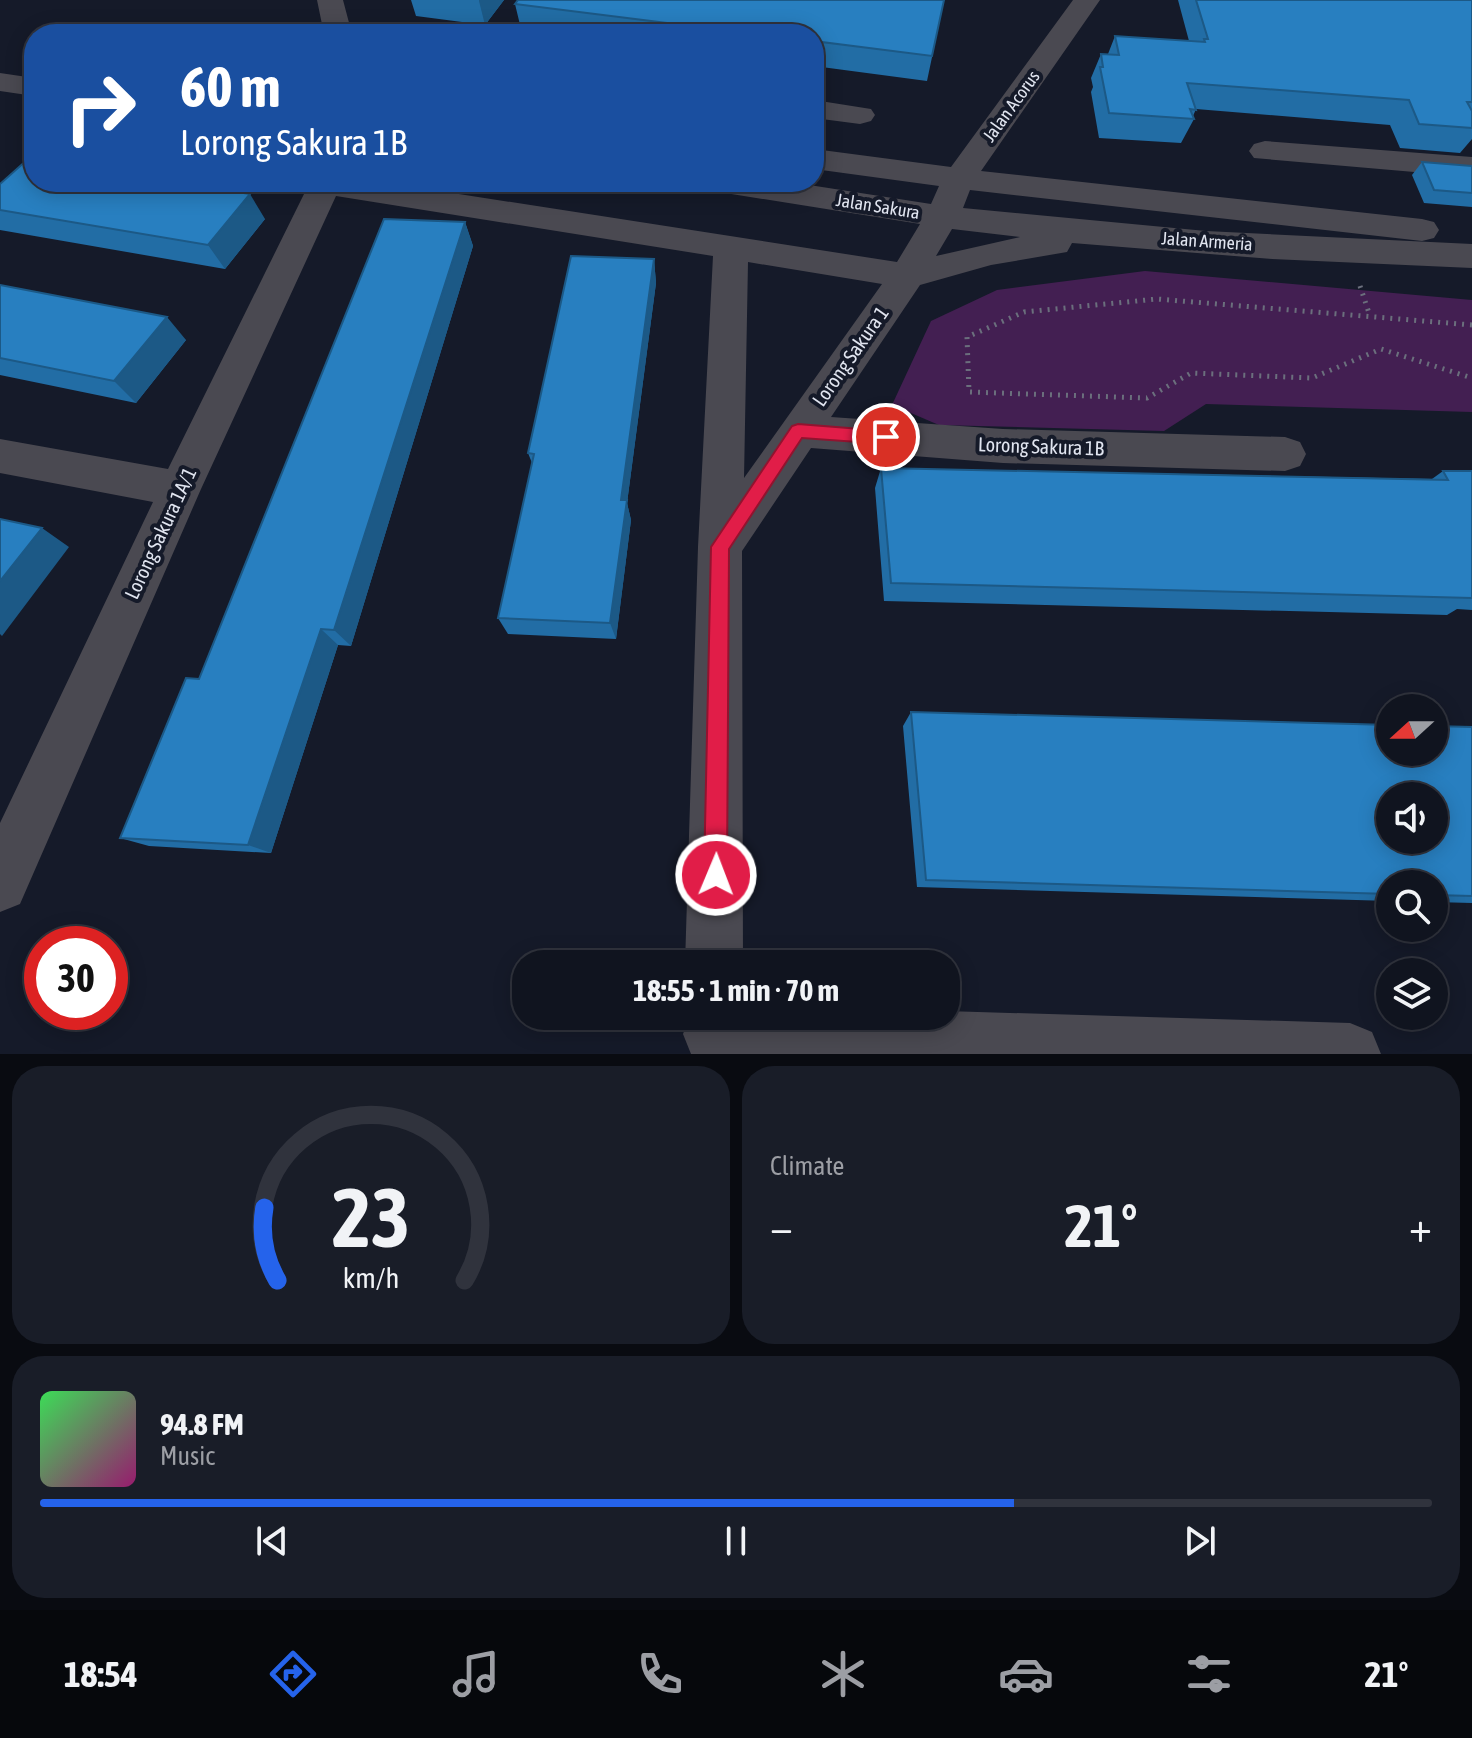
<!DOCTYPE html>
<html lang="en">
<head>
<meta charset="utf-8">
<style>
  body { margin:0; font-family:"Asap Condensed",sans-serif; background:#191d28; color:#f1f3f6; height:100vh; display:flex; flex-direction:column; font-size:30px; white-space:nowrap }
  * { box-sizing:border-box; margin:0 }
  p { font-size:26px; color:#9c9ea4 }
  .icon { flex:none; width:44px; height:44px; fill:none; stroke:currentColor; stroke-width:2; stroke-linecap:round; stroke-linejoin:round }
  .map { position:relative; height:1054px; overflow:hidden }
  .drawer { display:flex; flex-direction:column; gap:12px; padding:12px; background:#090b11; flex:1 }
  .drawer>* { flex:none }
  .guide { position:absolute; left:24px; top:24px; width:800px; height:168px; border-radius:32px; box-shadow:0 4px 20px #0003,0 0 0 2px #30333d; background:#1a4fa0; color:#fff; overflow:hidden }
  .needle { width:52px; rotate:249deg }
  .tools { position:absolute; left:1376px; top:694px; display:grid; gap:16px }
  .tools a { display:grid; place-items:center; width:72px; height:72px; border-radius:50%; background:#10141f; box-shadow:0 4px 20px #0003,0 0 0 2px #30333d; font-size:40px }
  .speed { position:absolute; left:24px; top:926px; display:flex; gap:16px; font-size:40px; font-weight:700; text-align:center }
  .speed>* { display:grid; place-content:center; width:104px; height:104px; border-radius:50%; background:#10141f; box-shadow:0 4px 20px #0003,0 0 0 2px #30333d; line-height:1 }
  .speed .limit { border:12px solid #d22; background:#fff; color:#111 }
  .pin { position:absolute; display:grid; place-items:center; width:68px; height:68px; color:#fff; margin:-34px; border:4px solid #fff; border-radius:50%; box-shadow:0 2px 8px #0007 }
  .me { position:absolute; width:88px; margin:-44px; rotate:1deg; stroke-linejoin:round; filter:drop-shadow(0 0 6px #0008) }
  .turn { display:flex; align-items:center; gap:28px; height:168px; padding:0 24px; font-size:36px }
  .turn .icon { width:104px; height:104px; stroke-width:2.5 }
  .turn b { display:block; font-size:56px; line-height:68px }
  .big { font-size:60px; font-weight:700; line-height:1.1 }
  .drawer .card { flex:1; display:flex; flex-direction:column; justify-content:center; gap:12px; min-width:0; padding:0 28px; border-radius:32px; background:#191d28 }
  .drawer .dial { align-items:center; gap:0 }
  .dial svg { height:208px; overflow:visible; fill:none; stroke:#30333d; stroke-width:7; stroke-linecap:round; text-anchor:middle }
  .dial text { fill:#f1f3f6; stroke:none }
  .song { display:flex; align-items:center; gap:24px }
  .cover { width:96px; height:96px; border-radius:12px; background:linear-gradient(135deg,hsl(130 70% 55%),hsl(320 70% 35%)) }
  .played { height:8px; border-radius:4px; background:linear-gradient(90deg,#2563eb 70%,#30333d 70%) }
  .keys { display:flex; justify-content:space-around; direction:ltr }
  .heat { display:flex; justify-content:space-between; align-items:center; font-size:44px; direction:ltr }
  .drawer .tiles { flex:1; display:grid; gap:12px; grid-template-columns:1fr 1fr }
  .card:last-child { grid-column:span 2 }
  .trip { position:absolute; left:512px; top:950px; width:448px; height:80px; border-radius:32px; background:#10141f; box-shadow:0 4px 20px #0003,0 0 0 2px #30333d; font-weight:700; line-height:80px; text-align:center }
  .tabs { display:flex; height:128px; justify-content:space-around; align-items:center; background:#06080c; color:#9c9ea4 }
  .tabs .icon { width:56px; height:56px }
  .tabs .selected { color:#2563eb }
  .tabs b { font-size:36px; color:#f1f3f6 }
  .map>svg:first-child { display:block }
  .green { fill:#431f52 }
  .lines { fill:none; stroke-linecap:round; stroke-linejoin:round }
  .path { stroke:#6b6f7d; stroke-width:5; stroke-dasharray:2 6; stroke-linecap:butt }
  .minor { fill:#4a4951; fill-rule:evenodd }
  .wall { fill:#226da5 }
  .shaded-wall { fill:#1c5986 }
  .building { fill:#287fc0; stroke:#1c5986; stroke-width:2; fill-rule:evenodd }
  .route { fill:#e11d48; stroke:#92132f; stroke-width:2 }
  .labels { text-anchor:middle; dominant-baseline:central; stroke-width:8; stroke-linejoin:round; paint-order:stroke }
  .far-street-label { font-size:18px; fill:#e1e5f0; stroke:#151a29 }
  .street-label { font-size:20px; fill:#e1e5f0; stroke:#151a29 }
</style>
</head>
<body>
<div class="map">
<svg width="1472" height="1054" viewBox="0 0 1472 1054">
  <rect width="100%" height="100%" fill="#151a29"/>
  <path class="green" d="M 1145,271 L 1472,300 L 1472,412 L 1206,404 L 1164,431 L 939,425 L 892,405 L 931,321 L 997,290 Z"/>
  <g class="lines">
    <path class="path" d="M 1360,286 L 1370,316
      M 1472,325 L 1157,299 L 1024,312 L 967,337 L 969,392 L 1147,398 L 1191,373 L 1312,378 L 1381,349 L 1472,378"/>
    <path class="minor" d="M 317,0 L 343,0 L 352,34 L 324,34 Z
      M 1073,0 L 1100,0 L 981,171 L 1422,219 L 1434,222 L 1439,230 L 1434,238 L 1422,241 L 970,190 L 963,208 L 1206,231 L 1472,244 L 1472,268 L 1272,259 L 1072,243 L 1067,252 L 991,265 L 920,285 L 831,417 L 1003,429 L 1285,437 L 1300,442 L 1306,454 L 1300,466 L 1285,471 L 1003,463 L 811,448 L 742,551 L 743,964 L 685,964 L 698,547 L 713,256 L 336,196 L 201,489 L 20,904 L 0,912 L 0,823 L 153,502 L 0,473 L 0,439 L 168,469 L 306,190 L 298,182 L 382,182 L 897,262 L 920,224 L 719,192 L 707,189 L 703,182 L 790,182 L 931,204 L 939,186 L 814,169 L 814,149 L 951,167 ZM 952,229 L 1020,237 L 936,256 ZM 748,262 L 882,284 L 744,478 Z
      M 0,73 L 34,78 L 34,96 L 0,91 Z
      M 814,100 L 871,109 L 875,115 L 871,121 L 860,124 L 814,118 Z
      M 1265,141 L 1472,157 L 1472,177 L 1254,158 L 1249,151 L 1254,144 Z
      M 946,1011 L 1350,1023 L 1372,1032 L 1381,1054 L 691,1054 L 683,1034 L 690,1016 L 946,1016 Z"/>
  </g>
  <path class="wall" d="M 411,0 L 504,0 L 485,25 L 416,16 Z
    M 944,0 L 927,81 L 814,66 L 814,34 L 560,34 L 521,29 L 515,4 Z
    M 1178,0 L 1472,0 L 1472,139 L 1460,153 L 1400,148 L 1390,125 L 1196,109 L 1193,116 L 1194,119 L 1181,143 L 1099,138 L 1091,92 L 1093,87 L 1091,78 L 1101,54 L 1108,54 L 1115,36 L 1189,41 Z
    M 1422,162 L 1472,166 L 1472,207 L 1424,203 L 1412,175 Z
    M 0,184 L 265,219 L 225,269 L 0,230 Z
    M 465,222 L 473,246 L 351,646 L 338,645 L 271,853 L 149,846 L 120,838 L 199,679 Z
    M 654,259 L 656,283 L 627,503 L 631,520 L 616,639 L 508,634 L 498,618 L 532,463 L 528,453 Z
    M 0,285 L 186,340 L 136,403 L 0,375 Z
    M 881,468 L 1432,479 L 1443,471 L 1472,471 L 1472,610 L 1457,609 L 1447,615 L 884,601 L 875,488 Z
    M 911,712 L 1472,727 L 1472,903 L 1434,902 L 1434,884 L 1390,884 L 1390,901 L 917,887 L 903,726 Z"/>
  <path class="shaded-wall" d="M 479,0 L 504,0 L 485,25 L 479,1 Z
    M 250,194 L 265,219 L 225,269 L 208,245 Z
    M 465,222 L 473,246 L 351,646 L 334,630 Z
    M 654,259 L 656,283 L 627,503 L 631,520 L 616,639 L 610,623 L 621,500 Z
    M 167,317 L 186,340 L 136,403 L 114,381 Z
    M 42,528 L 69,547 L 2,636 L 0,634 L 0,581 Z
    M 321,629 L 338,645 L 271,853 L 248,845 Z"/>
  <path class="building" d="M 518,0 L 944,0 L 932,56 L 814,41 L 814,34 L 755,34 L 515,4 Z
    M 1196,0 L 1472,0 L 1472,102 L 1467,102 L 1472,111 L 1472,128 L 1419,124 L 1409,100 L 1187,83 L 1196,110 L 1190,109 L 1194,119 L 1109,113 L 1100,67 L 1103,67 L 1101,54 L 1119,55 L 1115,36 L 1205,42 L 1204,39 L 1208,39 Z
    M 28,159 L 34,160 L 34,182 L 174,182 L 250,194 L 208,245 L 0,210 L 0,184 Z
    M 1422,162 L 1472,166 L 1472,193 L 1434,190 Z
    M 384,219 L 465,222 L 334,630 L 321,629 L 248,845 L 120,838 L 186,678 L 199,679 Z
    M 571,256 L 654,259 L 621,500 L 627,500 L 610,623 L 498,618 L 534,454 L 528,453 Z
    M 0,285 L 167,317 L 114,381 L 0,358 Z
    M 881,468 L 1448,480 L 1443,471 L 1472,471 L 1472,598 L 891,583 Z
    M 0,519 L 42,528 L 0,581 Z
    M 911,712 L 1390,725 L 1390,752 L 1434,752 L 1434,726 L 1472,727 L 1472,896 L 1434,895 L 1434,884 L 1390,884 L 1390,894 L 926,880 ZM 1390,796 L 1434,796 L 1434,840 L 1390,840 Z"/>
  <path class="route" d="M 798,424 L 886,431 L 894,437 L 886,444 L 802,438 L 729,549 L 727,875 L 724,883 L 716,886 L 707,883 L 704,875 L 711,547 L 792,426 Z"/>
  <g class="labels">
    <g class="far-street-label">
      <text transform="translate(1011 106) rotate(-54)">Jalan Acorus</text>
      <text transform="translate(878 206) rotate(9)">Jalan Sakura</text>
      <text transform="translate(1207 241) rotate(4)">Jalan Armeria</text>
    </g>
    <g class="street-label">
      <text transform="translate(850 356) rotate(-55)">Lorong Sakura 1</text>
      <text transform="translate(1041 446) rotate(2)">Lorong Sakura 1B</text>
      <text transform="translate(160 533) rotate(-65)">Lorong Sakura 1A/1</text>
    </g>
  </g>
</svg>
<div class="tools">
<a><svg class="needle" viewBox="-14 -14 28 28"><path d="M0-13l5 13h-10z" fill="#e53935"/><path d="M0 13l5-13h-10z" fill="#9c9ea4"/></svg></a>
<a><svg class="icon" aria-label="sound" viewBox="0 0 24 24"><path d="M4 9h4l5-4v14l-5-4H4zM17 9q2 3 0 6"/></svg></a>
<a><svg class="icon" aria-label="search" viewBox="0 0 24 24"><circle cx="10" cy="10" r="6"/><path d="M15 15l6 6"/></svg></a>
<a><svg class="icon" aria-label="layers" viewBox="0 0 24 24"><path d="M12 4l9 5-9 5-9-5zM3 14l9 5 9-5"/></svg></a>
</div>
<div class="speed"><div class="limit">30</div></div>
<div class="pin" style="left:886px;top:437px;background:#d93025"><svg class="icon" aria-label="arrive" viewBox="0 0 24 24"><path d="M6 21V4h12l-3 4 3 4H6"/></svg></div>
<svg class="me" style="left:716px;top:875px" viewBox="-20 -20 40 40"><circle r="17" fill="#e11d48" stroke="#fff" stroke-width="3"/><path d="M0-11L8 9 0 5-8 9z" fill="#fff"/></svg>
<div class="trip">18:55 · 1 min · 70 m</div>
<div class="guide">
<div class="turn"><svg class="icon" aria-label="right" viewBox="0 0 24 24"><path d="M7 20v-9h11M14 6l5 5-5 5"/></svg><div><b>60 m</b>Lorong Sakura 1B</div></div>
</div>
</div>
<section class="drawer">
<div class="tiles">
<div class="card dial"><svg viewBox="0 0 100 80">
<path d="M14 69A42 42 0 1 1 86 69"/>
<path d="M14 69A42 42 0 0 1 9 41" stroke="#2563eb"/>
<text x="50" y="56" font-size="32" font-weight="700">23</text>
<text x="50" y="72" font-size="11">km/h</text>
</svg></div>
<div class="card"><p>Climate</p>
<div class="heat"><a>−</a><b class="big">21°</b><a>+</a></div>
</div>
<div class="card">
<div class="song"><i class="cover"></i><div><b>94.8 FM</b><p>Music</p></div></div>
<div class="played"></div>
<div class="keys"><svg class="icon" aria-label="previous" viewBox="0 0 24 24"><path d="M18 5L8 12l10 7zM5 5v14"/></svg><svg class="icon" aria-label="pause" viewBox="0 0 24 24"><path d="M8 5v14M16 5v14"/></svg><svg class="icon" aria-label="next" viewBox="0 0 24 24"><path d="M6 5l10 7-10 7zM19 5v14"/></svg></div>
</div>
</div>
</section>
<nav class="tabs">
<b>18:54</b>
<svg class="icon selected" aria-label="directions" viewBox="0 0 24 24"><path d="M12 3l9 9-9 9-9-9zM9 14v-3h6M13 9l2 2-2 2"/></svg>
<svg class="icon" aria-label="music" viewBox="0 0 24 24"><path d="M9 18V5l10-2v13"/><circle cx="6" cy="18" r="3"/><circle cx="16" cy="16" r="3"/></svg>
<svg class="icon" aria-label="phone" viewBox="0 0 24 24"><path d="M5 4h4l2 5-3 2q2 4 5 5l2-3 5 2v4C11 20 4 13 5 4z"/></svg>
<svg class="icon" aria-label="climate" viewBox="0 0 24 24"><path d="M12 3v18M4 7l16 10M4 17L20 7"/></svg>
<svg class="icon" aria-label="car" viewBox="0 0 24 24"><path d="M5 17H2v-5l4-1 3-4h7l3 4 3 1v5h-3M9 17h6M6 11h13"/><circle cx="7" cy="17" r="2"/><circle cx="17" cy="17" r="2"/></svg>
<svg class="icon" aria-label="filters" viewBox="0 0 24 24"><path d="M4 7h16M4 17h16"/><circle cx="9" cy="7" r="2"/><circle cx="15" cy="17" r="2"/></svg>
<b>21°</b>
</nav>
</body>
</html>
